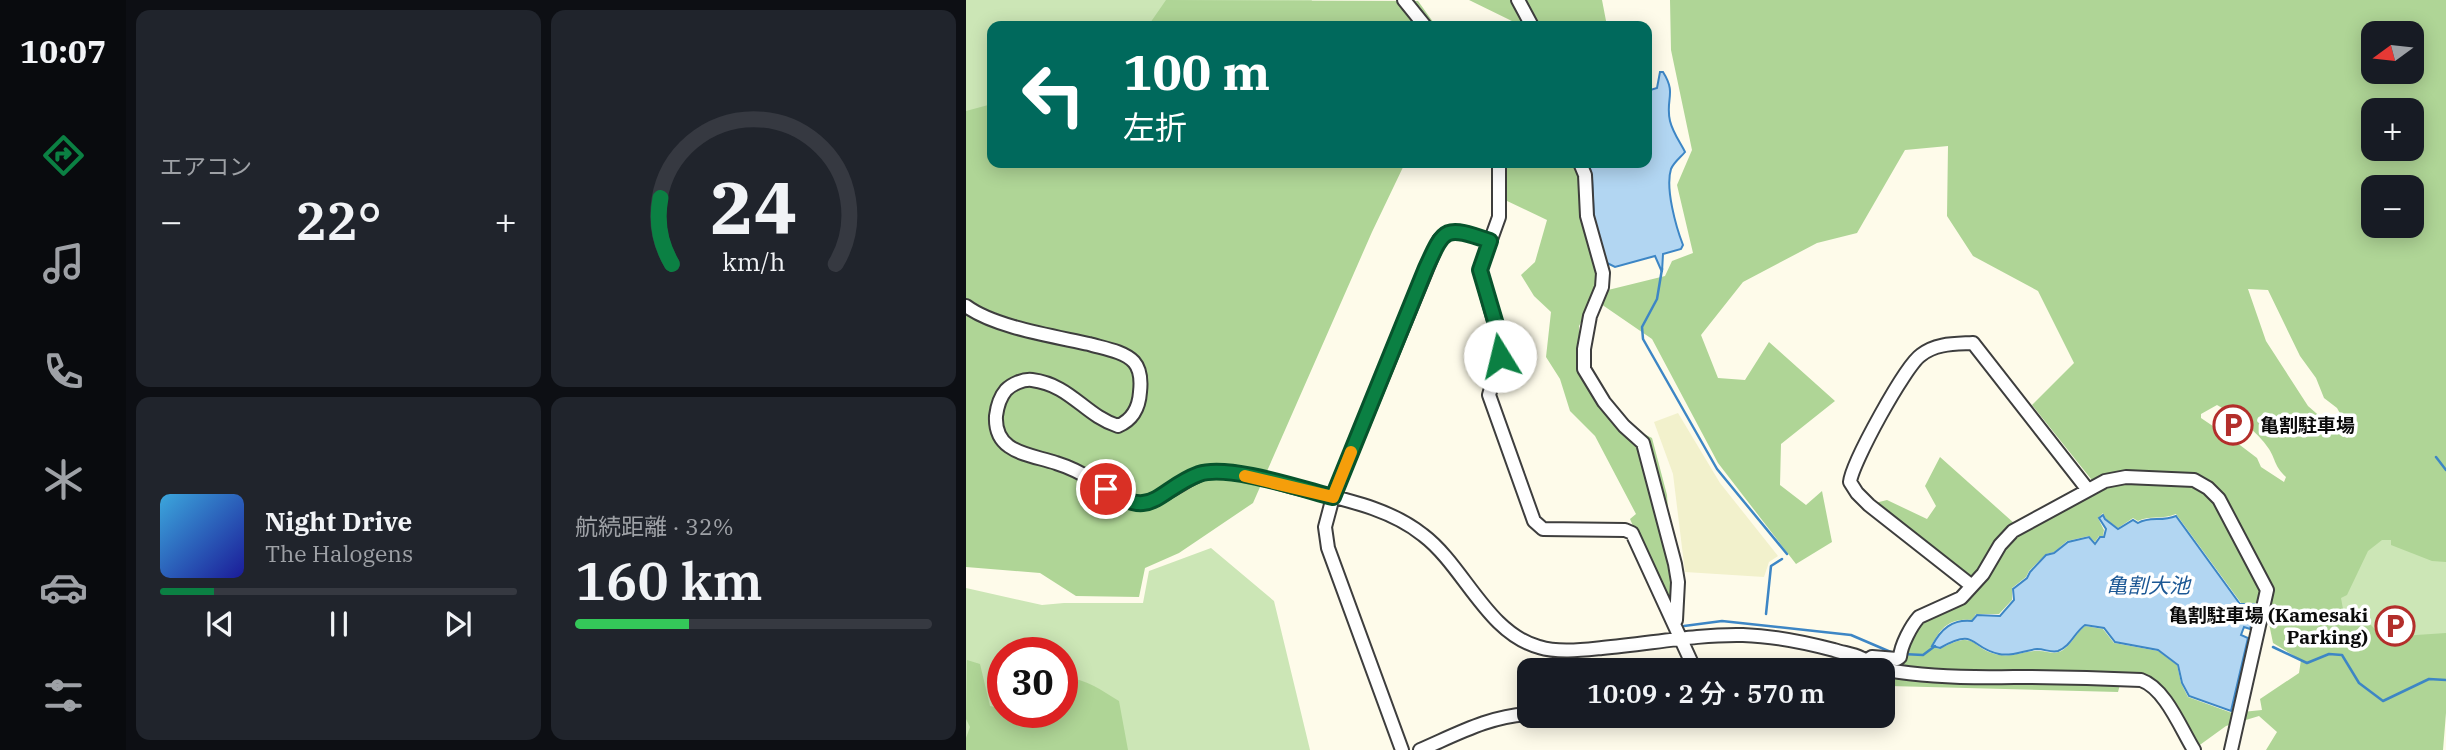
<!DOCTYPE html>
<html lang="ja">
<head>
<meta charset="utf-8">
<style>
  body { margin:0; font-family:"IBM Plex Serif","Noto Sans JP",serif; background:#20242c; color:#f1f3f6; height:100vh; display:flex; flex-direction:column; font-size:26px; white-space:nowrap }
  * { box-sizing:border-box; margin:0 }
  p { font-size:23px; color:#9ea1a6 }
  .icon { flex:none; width:38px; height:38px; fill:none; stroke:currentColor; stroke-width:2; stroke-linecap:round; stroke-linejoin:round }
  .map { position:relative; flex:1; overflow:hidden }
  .sheet { display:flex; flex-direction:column; gap:10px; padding:10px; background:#0d0f14; width:840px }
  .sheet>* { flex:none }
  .hud { position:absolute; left:21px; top:21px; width:665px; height:147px; border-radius:14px; box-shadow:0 4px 18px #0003; background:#00695c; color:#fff; overflow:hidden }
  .needle { width:46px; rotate:255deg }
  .buttons { position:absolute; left:1395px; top:21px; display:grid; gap:14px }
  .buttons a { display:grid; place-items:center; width:63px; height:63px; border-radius:14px; background:#171b24; box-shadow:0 4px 18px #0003; font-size:35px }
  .speed { position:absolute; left:21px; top:637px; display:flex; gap:14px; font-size:35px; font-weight:700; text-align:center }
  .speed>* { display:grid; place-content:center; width:91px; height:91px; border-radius:50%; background:#171b24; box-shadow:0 4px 18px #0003; line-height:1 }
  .speed .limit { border:10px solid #d22; background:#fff; color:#111 }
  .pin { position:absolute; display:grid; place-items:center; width:60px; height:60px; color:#fff; margin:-30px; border:4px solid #fff; border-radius:50%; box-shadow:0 2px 7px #0007 }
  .me { position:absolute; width:77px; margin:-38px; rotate:351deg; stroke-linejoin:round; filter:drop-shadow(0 0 5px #0008) }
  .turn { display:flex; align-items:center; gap:24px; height:147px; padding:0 21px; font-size:32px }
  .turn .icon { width:91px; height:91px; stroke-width:2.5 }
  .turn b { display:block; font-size:49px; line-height:60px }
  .big { font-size:52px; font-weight:600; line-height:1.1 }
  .sheet .widget { flex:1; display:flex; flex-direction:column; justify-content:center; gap:10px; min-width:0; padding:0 24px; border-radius:14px; background:#20242c }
  .sheet .dial { align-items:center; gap:0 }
  .dial svg { height:182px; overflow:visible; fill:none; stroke:#363941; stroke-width:7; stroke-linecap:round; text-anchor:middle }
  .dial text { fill:#f1f3f6; stroke:none }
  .song { display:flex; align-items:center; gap:21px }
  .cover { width:84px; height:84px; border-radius:10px; background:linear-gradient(135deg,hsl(200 70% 55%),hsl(240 70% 35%)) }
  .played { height:7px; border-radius:4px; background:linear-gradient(90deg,#0b8043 15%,#363941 15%) }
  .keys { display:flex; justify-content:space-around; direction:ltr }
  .heat { display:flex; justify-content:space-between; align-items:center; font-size:38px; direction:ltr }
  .charge { height:10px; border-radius:5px; background:linear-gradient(90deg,#34c759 32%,#363941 0) }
  .sheet .tiles { flex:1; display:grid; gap:10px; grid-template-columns:repeat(2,1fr) }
  .trip { position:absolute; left:551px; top:658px; width:378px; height:70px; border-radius:14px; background:#171b24; box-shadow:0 4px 18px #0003; font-weight:600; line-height:70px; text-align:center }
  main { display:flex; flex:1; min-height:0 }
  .tabs { display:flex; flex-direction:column; width:126px; justify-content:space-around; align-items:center; background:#090b0e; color:#9ea1a6 }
  .tabs .icon { width:49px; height:49px }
  .tabs .on { color:#0b8043 }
  .tabs b { font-size:32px; color:#f1f3f6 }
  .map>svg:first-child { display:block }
  .farmland { fill:#f2f1cc }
  .green { fill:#cce6b6; fill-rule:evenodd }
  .forest { fill:#afd596; fill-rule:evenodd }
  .water { fill:#b2d6f2; stroke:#3d86c5; stroke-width:2 }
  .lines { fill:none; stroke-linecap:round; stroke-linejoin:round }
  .stream { stroke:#3d86c5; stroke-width:2.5 }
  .minor-casing { stroke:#3e3e3e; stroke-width:16 }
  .minor { stroke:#fff; stroke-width:12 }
  .route-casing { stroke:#07532c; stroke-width:18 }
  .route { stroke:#0b8043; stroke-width:12 }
  .slow { stroke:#f59e0b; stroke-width:12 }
  .labels { text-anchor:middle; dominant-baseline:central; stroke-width:7; stroke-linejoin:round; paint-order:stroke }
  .poi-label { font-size:19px; font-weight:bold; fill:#0b0b0b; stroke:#fff; text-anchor:start }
  .water-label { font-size:21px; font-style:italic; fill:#1c5895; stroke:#fff }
</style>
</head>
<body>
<main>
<nav class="tabs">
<b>10:07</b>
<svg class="icon on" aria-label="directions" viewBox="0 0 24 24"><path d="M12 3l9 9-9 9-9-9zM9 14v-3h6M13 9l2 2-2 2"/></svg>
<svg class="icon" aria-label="music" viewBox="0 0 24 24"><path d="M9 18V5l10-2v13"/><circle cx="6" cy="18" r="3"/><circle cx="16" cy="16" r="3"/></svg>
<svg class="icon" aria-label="phone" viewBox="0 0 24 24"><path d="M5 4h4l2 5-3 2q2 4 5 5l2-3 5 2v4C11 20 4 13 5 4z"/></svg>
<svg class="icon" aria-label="climate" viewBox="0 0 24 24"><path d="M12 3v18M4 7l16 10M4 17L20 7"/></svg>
<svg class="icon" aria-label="car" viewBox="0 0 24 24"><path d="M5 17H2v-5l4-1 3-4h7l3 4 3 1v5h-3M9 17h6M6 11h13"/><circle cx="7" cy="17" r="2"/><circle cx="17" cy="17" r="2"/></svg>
<svg class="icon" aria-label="filters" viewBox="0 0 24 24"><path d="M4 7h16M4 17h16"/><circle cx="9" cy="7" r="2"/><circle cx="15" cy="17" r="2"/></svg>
</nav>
<section class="sheet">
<div class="tiles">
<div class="widget"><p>エアコン</p>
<div class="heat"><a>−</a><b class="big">22°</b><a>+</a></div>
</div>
<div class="widget dial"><svg viewBox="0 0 100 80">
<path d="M14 69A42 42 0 1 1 86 69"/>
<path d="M14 69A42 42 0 0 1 9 40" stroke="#0b8043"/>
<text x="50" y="56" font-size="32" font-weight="700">24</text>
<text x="50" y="72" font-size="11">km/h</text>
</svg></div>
<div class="widget">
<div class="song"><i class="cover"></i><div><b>Night Drive</b><p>The Halogens</p></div></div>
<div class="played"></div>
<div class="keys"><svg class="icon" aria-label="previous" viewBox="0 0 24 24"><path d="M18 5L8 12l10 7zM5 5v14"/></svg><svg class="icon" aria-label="pause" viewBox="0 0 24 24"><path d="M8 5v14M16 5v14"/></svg><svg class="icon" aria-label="next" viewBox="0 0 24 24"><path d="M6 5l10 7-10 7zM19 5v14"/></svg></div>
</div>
<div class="widget"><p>航続距離 · 32%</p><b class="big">160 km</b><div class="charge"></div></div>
</div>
</section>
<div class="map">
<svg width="1480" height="750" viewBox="0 0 1480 750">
  <rect width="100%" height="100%" fill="#fefbea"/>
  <path class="farmland" d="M 712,413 L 754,483 L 812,556 L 803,562 L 798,577 L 719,572 L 707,474 L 688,422 Z"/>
  <path class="green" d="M 0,0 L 346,0 L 336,26 L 26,26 L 26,163 L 0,192 Z
    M 1361,499 L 1480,513 L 1480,649 L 1354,643 Z
    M 245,548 L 308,601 L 344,750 L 0,750 L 0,588 L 76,605 L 98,603 L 177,603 L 183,571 ZM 37,653 L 96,653 L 96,712 L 37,712 Z"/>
  <path class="forest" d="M 200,0 L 452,1 L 470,26 L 182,26 Z
    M 503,0 L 636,0 L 641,26 L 551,26 L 550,23 Z
    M 704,0 L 1480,0 L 1480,562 L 1466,561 L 1425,545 L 1425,540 L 1416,540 L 1402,551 L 1381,595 L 1375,598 L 1377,609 L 1388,613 L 1392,620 L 1405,625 L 1420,641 L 1428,641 L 1435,636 L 1480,633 L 1480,713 L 1477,750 L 1300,750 L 1311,732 L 1293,716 L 1260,726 L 1231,747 L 1196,687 C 1184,676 1172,675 1157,674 L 1152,692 L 923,686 L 952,624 L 1016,584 L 909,503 L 921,500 L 961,519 L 970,506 L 959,486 L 974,457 L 1058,532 L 1133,489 L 1066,405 L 1108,363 L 1072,291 L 1007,256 L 981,216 L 982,146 L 939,150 L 891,233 L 851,243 L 777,282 L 735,335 L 752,378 L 779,380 L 803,342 L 869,401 L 815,444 L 814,485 L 840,505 L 856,491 L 866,542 L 830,564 L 752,463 L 686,339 L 635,304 L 642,290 L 699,276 L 706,261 L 727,253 L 711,185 L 726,150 L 705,50 ZM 1407,33 L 1446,33 L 1446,72 L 1407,72 ZM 1407,110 L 1446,110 L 1446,149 L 1407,149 ZM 1407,187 L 1446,187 L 1446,226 L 1407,226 ZM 1282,289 L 1302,290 L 1334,356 L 1350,378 L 1358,398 L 1371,408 L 1380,424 L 1374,434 L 1342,406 L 1300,341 ZM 1251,405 C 1271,416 1290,430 1303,449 C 1310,460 1308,466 1320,477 L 1318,482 L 1295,467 L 1291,458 L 1266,439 L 1235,418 L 1235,414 ZM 1137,513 L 1140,519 L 1152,528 L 1167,518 L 1172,521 C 1183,515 1196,520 1210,514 L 1275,603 L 1299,604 L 1307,643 L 1335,660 L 1333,673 L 1294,699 L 1296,710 L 1266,713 L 1222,697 L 1215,683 L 1211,665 L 1192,651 L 1148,643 L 1137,629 L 1119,626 C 1110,633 1107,643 1097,650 C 1088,656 1081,650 1071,651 C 1059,651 1047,657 1034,655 C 1003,650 1013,628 974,649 L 965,647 C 974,628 983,618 1006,620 L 1010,614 L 1033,614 L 1046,600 L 1046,588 L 1060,577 L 1063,571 L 1080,554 L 1088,552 L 1101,541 L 1123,536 L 1129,542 L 1133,536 L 1137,536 L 1138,530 L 1132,518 Z
    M 26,104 L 26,163 L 439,163 L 406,232 L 287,503 L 213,553 L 179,568 L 173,597 L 110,596 L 74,573 L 0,567 L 0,111 Z
    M 536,163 L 619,163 L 625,217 L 640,277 L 613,326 L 615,371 L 624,372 L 664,427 L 686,438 L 701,495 L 706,566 L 704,595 L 699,598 L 664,519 L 670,514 L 629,436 L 604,411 L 594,379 L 580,357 L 585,312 L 568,296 L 555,275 L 569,262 L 581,220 L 539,200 Z
    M 1,660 L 14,664 L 24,706 L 37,709 L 37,712 L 96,712 L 96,678 C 118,677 135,690 153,701 L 162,750 L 0,750 L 0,738 L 4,727 L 0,719 Z"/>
  <path class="water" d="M 694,72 L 697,72 C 711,94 699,99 704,121 C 707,133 714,142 719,152 C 715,157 708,162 705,169 C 699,188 710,227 717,245 L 715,249 L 697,254 L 696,272 L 689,256 L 649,267 L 639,262 L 628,219 L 626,179 L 623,163 L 681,163 L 681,91 L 691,88 Z
    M 1137,515 L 1139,519 L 1152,529 L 1167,520 L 1172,523 C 1184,516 1195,522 1210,516 L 1274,604 L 1288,604 L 1289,611 L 1284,629 L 1278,627 L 1275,635 L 1282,638 L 1265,711 L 1223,696 L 1216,683 L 1212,665 L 1192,650 L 1149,642 L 1138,628 L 1119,625 C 1108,633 1105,646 1092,651 C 1085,653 1079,649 1071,649 C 1059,650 1046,657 1033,654 C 1003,648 1012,627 974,648 L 966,646 C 975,629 986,619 1006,621 L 1011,615 L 1034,616 L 1048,600 L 1047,589 L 1061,578 L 1064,572 L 1080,555 L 1088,553 L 1102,542 L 1123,537 L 1129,544 L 1134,537 L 1138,537 L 1140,529 L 1133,518 Z"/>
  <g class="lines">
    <path class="stream" d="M 696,269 L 691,299 L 676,327 L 677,339 L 751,469 L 821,554
      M 1470,457 L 1480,470
      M 800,614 L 805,566 L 816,559
      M 718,626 L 756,621 L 885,635 L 927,653
      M 1307,647 L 1341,663 L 1363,654 L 1376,655 L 1393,683 L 1417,701 L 1463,679 L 1480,680
      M 937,654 L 957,655 L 969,646"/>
    <g class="minor-casing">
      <path id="minor" d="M 438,0 L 459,26
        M 552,0 L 566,26
        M 533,163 L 533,217 L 514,270 L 536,350 L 523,395 L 568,521 L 577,529 L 659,530 L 666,533 L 729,670
        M 614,163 L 619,175 L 621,216 L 637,273 L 636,287 L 624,316 L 618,349 L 618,369 L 638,402 L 658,426 L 677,443 L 709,564 L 712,582 L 710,620 L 708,623
        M 0,306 C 28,327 87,336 123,344 C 136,348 158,351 168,362 C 175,370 175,383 174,392 C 173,408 166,420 152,426 C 118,415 105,385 66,380 C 57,379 46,384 40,390 C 34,397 31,408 30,416 C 28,453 63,454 90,463 C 103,467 117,474 128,481 C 171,509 171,511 216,484 C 224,479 232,474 242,472 C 271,469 304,481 332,488 C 375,499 422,507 457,535 C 498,566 521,633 573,647 C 592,653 616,650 636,648 C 683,644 730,634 777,635 C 809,636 838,642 868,650 C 877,653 887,654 895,658 C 904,662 911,668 921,670 C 962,677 1006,678 1048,677 C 1090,677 1133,678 1175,680 C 1199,688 1215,729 1228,750
        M 1006,586 L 903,505 L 891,493 L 884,482 C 886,463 939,366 955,355 C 970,343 989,344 1007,343 L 1122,490
        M 900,661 L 906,657 L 931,659 L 934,657 C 935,645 945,626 953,617 L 995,598 L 1017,574 L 1034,545 L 1047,531 L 1139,481 L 1160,477 L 1228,480 L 1242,488 L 1253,499 L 1301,590 L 1265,750
        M 825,670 L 833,670
        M 436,750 L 362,548 L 359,527 L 367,497 L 473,240 C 485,224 508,236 524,241
        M 454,750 C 489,735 525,715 564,714"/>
    </g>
    <use href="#minor" class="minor"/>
  </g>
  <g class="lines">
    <g class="route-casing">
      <path id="route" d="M 140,489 C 187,522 192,489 233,474 C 262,464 336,489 367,497 L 460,268 C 479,226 479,226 524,241 L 514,270 L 534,338 L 534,356"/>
    </g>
    <use href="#route" class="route"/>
    <path class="slow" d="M 279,476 L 367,497 L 385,452"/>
  </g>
  <defs>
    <g id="parking-ring" transform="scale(2.0125)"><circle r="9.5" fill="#fff" stroke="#b32e2b" stroke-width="1.5"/><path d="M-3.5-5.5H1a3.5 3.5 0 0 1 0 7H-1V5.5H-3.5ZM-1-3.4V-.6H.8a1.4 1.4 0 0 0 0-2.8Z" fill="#b32e2b"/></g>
  </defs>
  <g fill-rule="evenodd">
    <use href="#parking-ring" x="1267" y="425"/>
    <use href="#parking-ring" x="1429" y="626"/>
  </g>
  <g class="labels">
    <g class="poi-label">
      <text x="1294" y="425">亀割駐車場</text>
      <text x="1402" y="615" text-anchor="end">亀割駐車場 (Kamesaki<tspan x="1402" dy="22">Parking)</tspan></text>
    </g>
    <g class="water-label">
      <text x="1182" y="585">亀割大池</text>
    </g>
  </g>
</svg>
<div class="buttons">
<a><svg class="needle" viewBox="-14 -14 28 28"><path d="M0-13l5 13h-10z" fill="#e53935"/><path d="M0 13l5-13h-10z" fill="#9ea1a6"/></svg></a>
<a>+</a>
<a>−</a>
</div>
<div class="speed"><div class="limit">30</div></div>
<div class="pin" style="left:140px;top:489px;background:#d93025"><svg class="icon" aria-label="arrive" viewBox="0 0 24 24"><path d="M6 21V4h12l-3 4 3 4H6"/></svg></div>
<svg class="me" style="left:534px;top:356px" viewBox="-20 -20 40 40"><circle r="19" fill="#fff"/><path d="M0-13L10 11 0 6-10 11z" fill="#0b8043"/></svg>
<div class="trip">10:09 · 2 分 · 570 m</div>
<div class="hud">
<div class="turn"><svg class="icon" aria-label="left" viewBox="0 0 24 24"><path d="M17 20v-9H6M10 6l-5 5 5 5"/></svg><div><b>100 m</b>左折</div></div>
</div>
</div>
</main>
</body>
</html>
